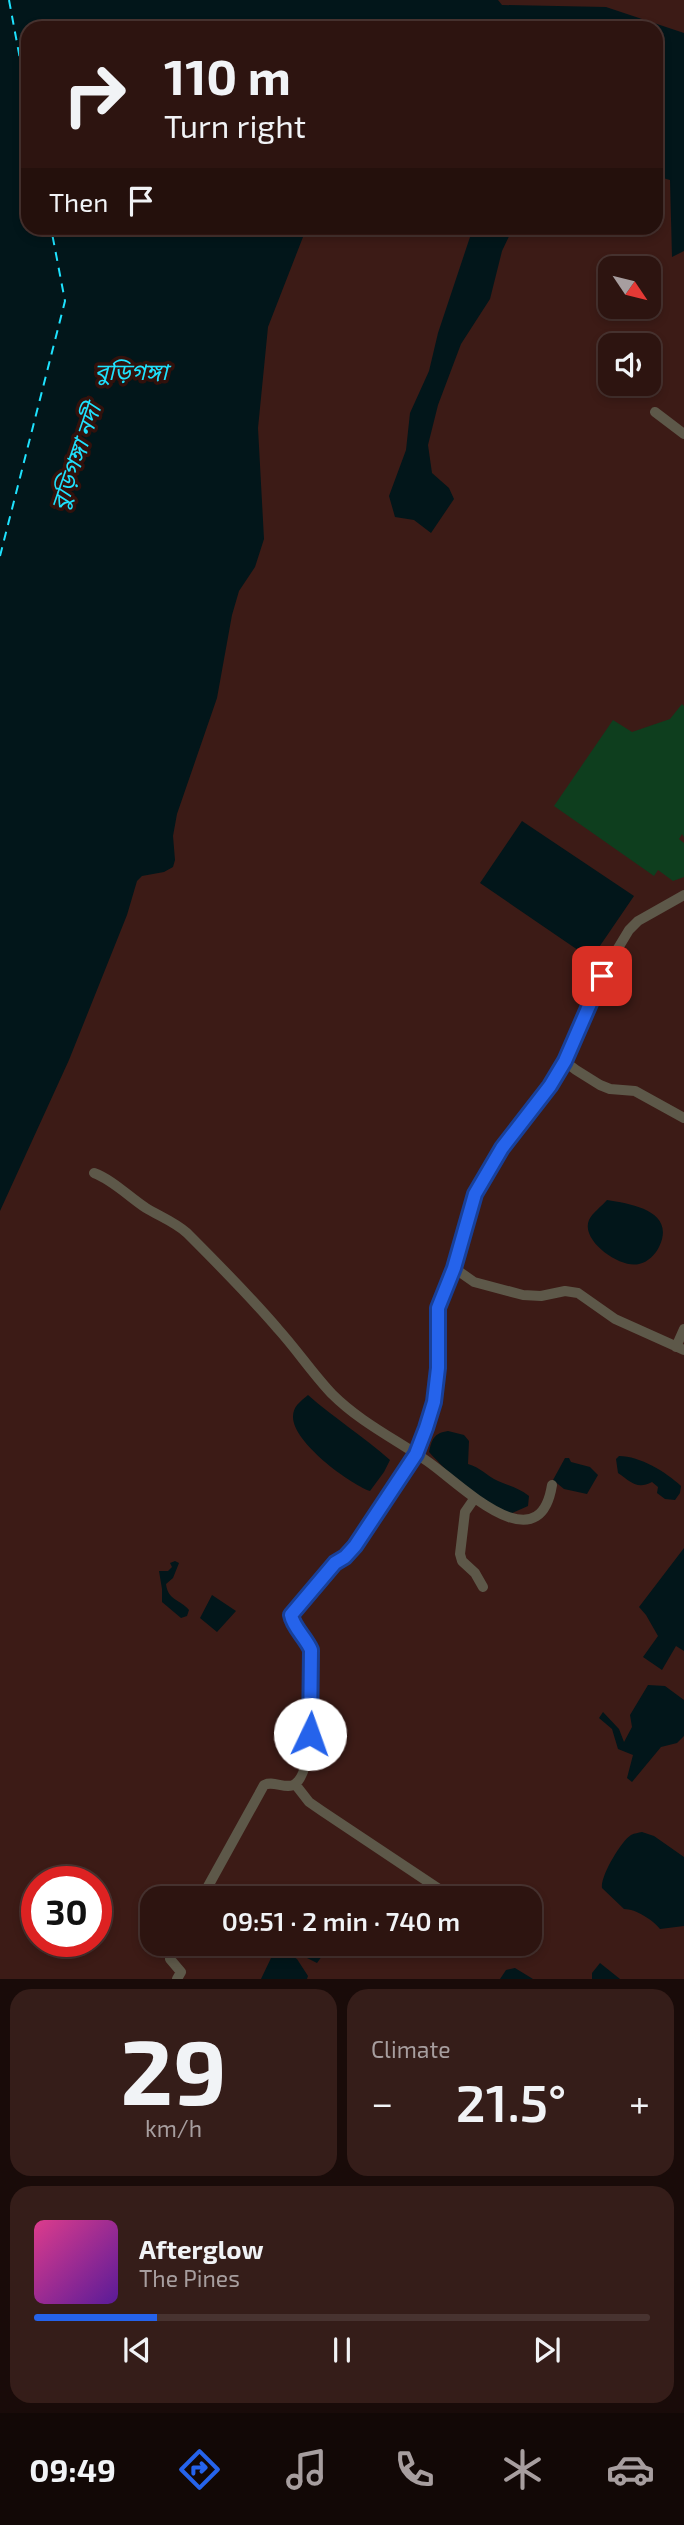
<!DOCTYPE html>
<html lang="en">
<head>
<meta charset="utf-8">
<style>
  body { margin:0; font-family:"Exo 2","Noto Sans Bengali",sans-serif; background:#351d19; color:#f1f3f6; height:100vh; display:flex; flex-direction:column; font-size:26px; white-space:nowrap }
  * { box-sizing:border-box; margin:0 }
  p { font-size:23px; color:#a79e9f }
  .icon { flex:none; width:38px; height:38px; fill:none; stroke:currentColor; stroke-width:2; stroke-linecap:round; stroke-linejoin:round }
  .map { position:relative; height:1979px; overflow:hidden }
  .details { display:flex; flex-direction:column; gap:10px; padding:10px; background:#190b09; flex:1 }
  .details>* { flex:none }
  .guide { position:absolute; left:21px; top:21px; width:642px; height:214px; border-radius:21px; box-shadow:0 4px 10px #0003,0 0 0 2px #483330; background:#2d1410; color:#f1f3f6; overflow:hidden }
  .needle { width:46px; rotate:125deg }
  .tools { position:absolute; left:598px; top:256px; display:grid; gap:14px }
  .tools a { display:grid; place-items:center; width:63px; height:63px; border-radius:14px; background:#2d1410; box-shadow:0 4px 10px #0003,0 0 0 2px #483330; font-size:35px }
  .speed { position:absolute; left:21px; top:1866px; display:flex; gap:14px; font-size:35px; font-weight:700; text-align:center }
  .speed>* { display:grid; place-content:center; width:91px; height:91px; border-radius:50%; background:#2d1410; box-shadow:0 4px 10px #0003,0 0 0 2px #483330; line-height:1 }
  .speed .limit { border:10px solid #d22; background:#fff; color:#111 }
  .pin { position:absolute; display:grid; place-items:center; width:60px; height:60px; color:#fff; margin:-30px; border-radius:14px; box-shadow:0 4px 10px #0006 }
  .me { position:absolute; width:77px; margin:-38px; rotate:3deg; stroke-linejoin:round; filter:drop-shadow(0 0 5px #0008) }
  .turn { display:flex; align-items:center; gap:24px; height:147px; padding:0 28px; font-size:32px }
  .turn .icon { width:91px; height:91px; stroke-width:2.5 }
  .turn b { display:block; font-size:49px; line-height:60px }
  .then { display:flex; align-items:center; height:66px; padding:0 28px; background:#0003; gap:14px; font-size:26px }
  .big { font-size:52px; font-weight:600; line-height:1.1 }
  .details .tile { flex:1; display:flex; flex-direction:column; justify-content:center; gap:10px; min-width:0; padding:0 24px; border-radius:21px; background:#351d19 }
  .details .dial { align-items:center; gap:0 }
  .dial b { font-size:91px; line-height:1 }
  .song { display:flex; align-items:center; gap:21px }
  .cover { width:84px; height:84px; border-radius:10px; background:linear-gradient(135deg,hsl(330 70% 55%),hsl(270 70% 35%)) }
  .played { height:7px; border-radius:4px; background:linear-gradient(90deg,#2563eb 20%,#483330 20%) }
  .keys { display:flex; justify-content:space-around; direction:ltr }
  .heat { display:flex; justify-content:space-between; align-items:center; font-size:38px; direction:ltr }
  .details .tiles { flex:1; display:grid; gap:10px; grid-template-columns:1fr 1fr }
  .tile:last-child { grid-column:span 2 }
  .trip { position:absolute; left:140px; top:1886px; width:402px; height:70px; border-radius:21px; background:#2d1410; box-shadow:0 4px 10px #0003,0 0 0 2px #483330; font-weight:600; line-height:70px; text-align:center }
  .menu { display:flex; height:112px; justify-content:space-around; align-items:center; background:#120806; color:#a79e9f }
  .menu .icon { width:49px; height:49px }
  .menu .active { color:#2563eb }
  .menu b { font-size:32px; color:#f1f3f6 }
  .map>svg:first-child { display:block }
  .green { fill:#0e3e1e }
  .water { fill:#02161a }
  .lines { fill:none; stroke-linecap:round; stroke-linejoin:round }
  .ferry { stroke:#1ee2fe; stroke-width:2; stroke-dasharray:9 7; stroke-linecap:butt }
  .minor { stroke:#5d5849; stroke-width:10 }
  .route-casing { stroke:#184099; stroke-width:18 }
  .route { stroke:#2563eb; stroke-width:12 }
  .labels { text-anchor:middle; dominant-baseline:central; stroke-width:7; stroke-linejoin:round; paint-order:stroke }
  .water-label { font-size:23px; font-style:italic; fill:#1ee2fe; stroke:#31110c }
</style>
</head>
<body>
<div class="map">
<svg width="684" height="1979" viewBox="0 0 684 1979">
  <rect width="100%" height="100%" fill="#3c1b16"/>
  <path class="green" d="M 682,704 L 684,706 L 684,837 L 682,834 L 679,839 L 684,843 L 684,877 L 673,881 L 658,870 L 654,876 L 554,806 L 613,720 L 632,732 L 670,719 Z"/>
  <path class="water" d="M 0,0 L 498,0 L 502,5 L 606,7 L 684,33 L 684,251 L 672,257 L 670,180 L 656,176 L 656,28 L 28,28 L 28,228 L 335,228 L 312,228 L 303,237 L 268,327 L 258,428 L 264,539 L 255,567 L 239,591 L 232,615 L 217,698 L 177,814 L 173,836 L 175,860 L 173,867 L 164,872 L 142,876 L 137,881 L 127,915 L 69,1060 L 0,1211 Z
    M 473,228 L 513,228 L 502,251 L 490,299 L 461,344 L 438,405 L 428,445 L 432,473 L 449,488 L 454,499 L 431,533 L 414,520 L 395,517 L 389,496 L 406,450 L 410,413 L 429,371 L 438,333 Z
    M 522,821 L 634,896 L 591,959 L 480,883 Z
    M 607,1200 C 634,1204 676,1212 659,1247 C 655,1255 648,1262 639,1264 C 621,1269 580,1241 589,1220 C 592,1213 602,1206 607,1200 Z
    M 308,1395 C 334,1418 363,1436 390,1460 L 384,1472 L 370,1491 C 348,1483 293,1442 293,1417 C 293,1406 300,1402 308,1395 Z
    M 448,1431 L 464,1435 L 469,1441 L 468,1464 C 480,1467 487,1476 498,1481 C 509,1486 519,1488 529,1496 L 528,1506 L 510,1514 C 480,1504 450,1475 429,1452 C 432,1439 434,1433 448,1431 Z
    M 619,1456 C 640,1456 666,1472 681,1486 L 680,1493 L 675,1500 L 665,1499 L 657,1493 L 658,1487 L 652,1482 C 637,1490 631,1482 618,1473 L 616,1459 Z
    M 565,1458 L 569,1458 L 571,1462 L 590,1467 L 598,1475 L 587,1494 L 564,1489 L 553,1480 Z
    M 684,1548 L 684,1651 L 676,1646 L 662,1670 L 643,1657 L 658,1636 L 646,1615 L 639,1607 Z
    M 175,1561 L 179,1563 L 173,1578 L 166,1584 C 168,1601 180,1599 189,1610 L 187,1616 L 181,1618 L 162,1602 L 162,1589 L 159,1571 L 168,1571 L 172,1567 L 170,1563 Z
    M 212,1595 L 236,1611 L 217,1632 L 200,1618 Z
    M 648,1685 L 665,1686 L 684,1700 L 684,1736 L 677,1743 L 661,1747 L 632,1782 L 627,1778 L 633,1755 L 618,1749 L 612,1729 L 599,1718 L 603,1712 L 619,1729 L 624,1742 L 632,1727 L 630,1715 Z
    M 642,1832 L 654,1836 L 684,1857 L 684,1926 L 660,1929 C 653,1920 636,1909 624,1909 L 602,1888 C 600,1877 621,1841 631,1835 C 635,1833 638,1833 642,1832 Z
    M 291,1944 L 326,1944 L 325,1952 L 317,1963 L 307,1958 Z
    M 275,1946 L 297,1959 L 308,1976 L 307,1979 L 261,1979 L 271,1958 L 270,1949 Z
    M 600,1963 L 620,1979 L 592,1979 L 592,1973 Z
    M 515,1968 L 533,1979 L 500,1979 L 506,1970 Z"/>
  <g class="lines">
    <path class="ferry" d="M 9,0 L 28,102
      M 0,556 L 65,301 L 51,228"/>
    <path class="minor" d="M 655,412 L 684,434
      M 564,1061 L 576,1070 L 600,1085 L 610,1089 L 635,1091 L 684,1118
      M 94,1173 C 113,1180 129,1197 146,1208 C 159,1216 175,1222 187,1233 C 218,1264 249,1295 278,1329 C 297,1350 313,1374 332,1394 C 360,1422 395,1439 427,1461 C 457,1481 539,1567 552,1485
      M 454,1268 L 474,1282 L 523,1295 L 541,1296 L 565,1291 L 578,1293 L 615,1319 L 684,1350
      M 676,1347 L 684,1329
      M 474,1499 L 465,1512 L 460,1554 L 462,1561 L 475,1573 L 483,1587
      M 295,1784 L 309,1802 L 322,1811 L 454,1899
      M 201,1899 L 264,1785 C 273,1780 287,1790 295,1784 C 316,1769 312,1675 311,1650 C 306,1638 293,1627 291,1615 L 335,1563 L 345,1557 L 355,1546 L 416,1454 L 431,1414 L 438,1368 L 438,1308 L 454,1268 L 475,1194 L 502,1148 L 550,1086 L 596,993 L 603,973 L 629,930 L 638,921 L 684,895
      M 176,1944 L 170,1959 L 181,1972 L 177,1979"/>
  </g>
  <g class="lines">
    <g class="route-casing">
      <path id="route" d="M 310,1734 L 311,1650 C 306,1638 293,1627 291,1615 L 335,1563 L 345,1557 L 355,1546 L 416,1454 L 426,1428 L 434,1402 L 438,1368 L 438,1308 L 454,1268 L 475,1194 L 502,1148 L 550,1086 L 565,1061 L 602,976"/>
    </g>
    <use href="#route" class="route"/>
  </g>
  <g class="labels">
    <g class="water-label">
      <text x="131" y="371">বুড়িগঙ্গা</text>
      <text transform="translate(75 457) rotate(-71)">বুড়িগঙ্গা নদী</text>
    </g>
  </g>
</svg>
<div class="tools">
<a><svg class="needle" viewBox="-14 -14 28 28"><path d="M0-13l5 13h-10z" fill="#e53935"/><path d="M0 13l5-13h-10z" fill="#a79e9f"/></svg></a>
<a><svg class="icon" aria-label="sound" viewBox="0 0 24 24"><path d="M4 9h4l5-4v14l-5-4H4zM17 9q2 3 0 6"/></svg></a>
</div>
<div class="speed"><div class="limit">30</div></div>
<div class="pin" style="left:602px;top:976px;background:#d93025"><svg class="icon" aria-label="arrive" viewBox="0 0 24 24"><path d="M6 21V4h12l-3 4 3 4H6"/></svg></div>
<svg class="me" style="left:310px;top:1734px" viewBox="-20 -20 40 40"><circle r="19" fill="#fff"/><path d="M0-13L10 11 0 6-10 11z" fill="#2563eb"/></svg>
<div class="trip">09:51 · 2 min · 740 m</div>
<div class="guide">
<div class="turn"><svg class="icon" aria-label="right" viewBox="0 0 24 24"><path d="M7 20v-9h11M14 6l5 5-5 5"/></svg><div><b>110 m</b>Turn right</div></div>
<div class="then">Then<svg class="icon" aria-label="arrive" viewBox="0 0 24 24"><path d="M6 21V4h12l-3 4 3 4H6"/></svg></div>
</div>
</div>
<section class="details">
<div class="tiles">
<div class="tile dial"><b>29</b><p>km/h</p></div>
<div class="tile"><p>Climate</p>
<div class="heat"><a>−</a><b class="big">21.5°</b><a>+</a></div>
</div>
<div class="tile">
<div class="song"><i class="cover"></i><div><b>Afterglow</b><p>The Pines</p></div></div>
<div class="played"></div>
<div class="keys"><svg class="icon" aria-label="previous" viewBox="0 0 24 24"><path d="M18 5L8 12l10 7zM5 5v14"/></svg><svg class="icon" aria-label="pause" viewBox="0 0 24 24"><path d="M8 5v14M16 5v14"/></svg><svg class="icon" aria-label="next" viewBox="0 0 24 24"><path d="M6 5l10 7-10 7zM19 5v14"/></svg></div>
</div>
</div>
</section>
<nav class="menu">
<b>09:49</b>
<svg class="icon active" aria-label="directions" viewBox="0 0 24 24"><path d="M12 3l9 9-9 9-9-9zM9 14v-3h6M13 9l2 2-2 2"/></svg>
<svg class="icon" aria-label="music" viewBox="0 0 24 24"><path d="M9 18V5l10-2v13"/><circle cx="6" cy="18" r="3"/><circle cx="16" cy="16" r="3"/></svg>
<svg class="icon" aria-label="phone" viewBox="0 0 24 24"><path d="M5 4h4l2 5-3 2q2 4 5 5l2-3 5 2v4C11 20 4 13 5 4z"/></svg>
<svg class="icon" aria-label="climate" viewBox="0 0 24 24"><path d="M12 3v18M4 7l16 10M4 17L20 7"/></svg>
<svg class="icon" aria-label="car" viewBox="0 0 24 24"><path d="M5 17H2v-5l4-1 3-4h7l3 4 3 1v5h-3M9 17h6M6 11h13"/><circle cx="7" cy="17" r="2"/><circle cx="17" cy="17" r="2"/></svg>
</nav>
</body>
</html>
